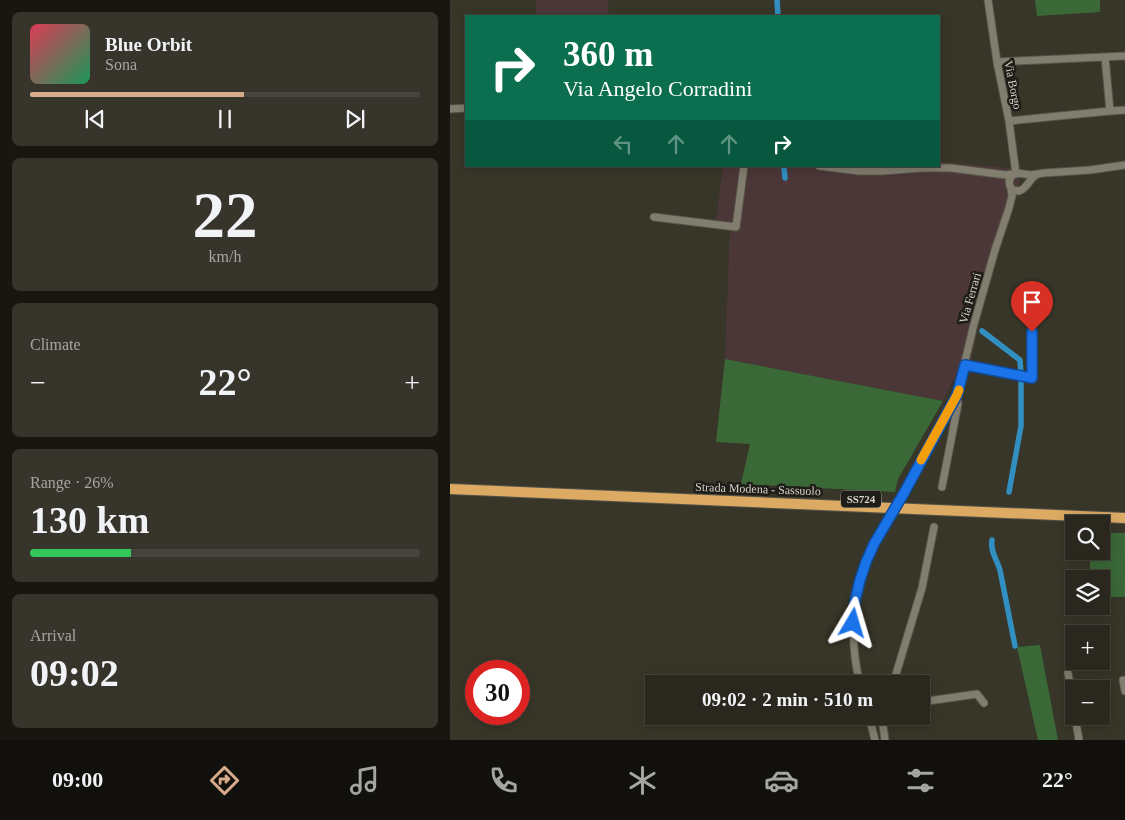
<!DOCTYPE html>
<html lang="en">
<head>
<meta charset="utf-8">
<style>
  body { margin:0; font-family:"Times New Roman",serif; background:#36342b; color:#f1f3f6; height:100vh; display:flex; flex-direction:column; font-size:19px; white-space:nowrap }
  * { box-sizing:border-box; margin:0 }
  p { font-size:16px; color:#a5a6a4 }
  .icon { flex:none; width:28px; height:28px; fill:none; stroke:currentColor; stroke-width:2; stroke-linecap:round; stroke-linejoin:round }
  .map { position:relative; flex:1; overflow:hidden }
  .side { display:flex; flex-direction:column; gap:12px; padding:12px; background:#171610; width:450px }
  .side>* { flex:none }
  .guide { position:absolute; left:15px; top:15px; width:475px; height:152px; border-radius:0px; box-shadow:0 2px 12px #0003,0 0 0 1px #46443c; background:#0b6e4f; color:#fff; overflow:hidden }
  .tools { position:absolute; left:615px; top:515px; display:grid; gap:10px }
  .tools a { display:grid; place-items:center; width:45px; height:45px; border-radius:0px; background:#2a281e; box-shadow:0 2px 12px #0003,0 0 0 1px #46443c; font-size:25px }
  .speed { position:absolute; left:15px; top:660px; display:flex; gap:10px; font-size:25px; font-weight:700; text-align:center }
  .speed>* { display:grid; place-content:center; width:65px; height:65px; border-radius:50%; background:#2a281e; box-shadow:0 2px 12px #0003,0 0 0 1px #46443c; line-height:1 }
  .speed .limit { border:8px solid #d22; background:#fff; color:#111 }
  .pin { position:absolute; display:grid; place-items:center; width:42px; height:42px; color:#fff; margin:-51px -21px; border-radius:50% 50% 50% 0; rotate:-45deg; box-shadow:0 0 5px #0007 }
  .pin .icon { rotate:45deg }
  .me { position:absolute; width:55px; margin:-28px; rotate:7deg; stroke-linejoin:round; filter:drop-shadow(0 0 4px #0008) }
  .turn { display:flex; align-items:center; gap:18px; height:105px; padding:0 15px; font-size:22px }
  .turn .icon { width:65px; height:65px; stroke-width:2.5 }
  .turn b { display:block; font-size:35px; line-height:42px }
  .lanes { display:flex; align-items:center; height:48px; padding:0 15px; background:#0003; justify-content:center; gap:25px; direction:ltr }
  .lanes .off { opacity:.35 }
  .big { font-size:38px; font-weight:700; line-height:1.1 }
  .side .card { flex:1; display:flex; flex-direction:column; justify-content:center; gap:8px; min-width:0; padding:0 18px; border-radius:8px; background:#36342b }
  .side .dial { align-items:center; gap:0 }
  .dial b { font-size:65px; line-height:1 }
  .song { display:flex; align-items:center; gap:15px }
  .cover { width:60px; height:60px; border-radius:8px; background:linear-gradient(135deg,hsl(350 70% 55%),hsl(150 70% 35%)) }
  .played { height:5px; border-radius:2px; background:linear-gradient(90deg,#d6ab8b 55%,#46443c 55%) }
  .keys { display:flex; justify-content:space-around; direction:ltr }
  .heat { display:flex; justify-content:space-between; align-items:center; font-size:28px; direction:ltr }
  .charge { height:8px; border-radius:4px; background:linear-gradient(90deg,#34c759 26%,#46443c 0) }
  .trip { position:absolute; left:195px; top:675px; width:285px; height:50px; border-radius:0px; background:#2a281e; box-shadow:0 2px 12px #0003,0 0 0 1px #46443c; font-weight:700; line-height:50px; text-align:center }
  .dock { display:flex; height:80px; justify-content:space-around; align-items:center; background:#11100c; color:#a5a6a4 }
  .dock .icon { width:35px; height:35px }
  .dock .selected { color:#d6ab8b }
  .dock b { font-size:22px; color:#f1f3f6 }
  main { display:flex; flex:1; min-height:0 }
  .map>svg:first-child { display:block }
  .industrial { fill:#4c3738 }
  .green { fill:#3a6937 }
  .lines { fill:none; stroke-linecap:round; stroke-linejoin:round }
  .canal { stroke:#318fc2; stroke-width:5.5 }
  .minor-casing { stroke:#565448; stroke-width:9 }
  .highway-casing { stroke:#565448; stroke-width:12 }
  .minor { stroke:#827e6f; stroke-width:7 }
  .highway { stroke:#dcaa63; stroke-width:10 }
  .minor-bridge-casing { stroke:#565448; stroke-width:9; stroke-linecap:butt }
  .minor-bridge { stroke:#827e6f; stroke-width:7 }
  .route-casing { stroke:#114b97; stroke-width:12 }
  .route { stroke:#1a73e8; stroke-width:9 }
  .slow { stroke:#f59e0b; stroke-width:9 }
  .labels { text-anchor:middle; dominant-baseline:central; stroke-width:5; stroke-linejoin:round; paint-order:stroke }
  .shield { fill:#1e1d17; stroke:#9e9c95; stroke-width:1 }
  .shield-label { font-size:11px; font-weight:bold; fill:#d5d3cb }
  .street-label { font-size:12px; fill:#d5d3cb; stroke:#1e1d17 }
</style>
</head>
<body>
<main>
<section class="side">
<div class="card">
<div class="song"><i class="cover"></i><div><b>Blue Orbit</b><p>Sona</p></div></div>
<div class="played"></div>
<div class="keys"><svg class="icon" aria-label="previous" viewBox="0 0 24 24"><path d="M18 5L8 12l10 7zM5 5v14"/></svg><svg class="icon" aria-label="pause" viewBox="0 0 24 24"><path d="M8 5v14M16 5v14"/></svg><svg class="icon" aria-label="next" viewBox="0 0 24 24"><path d="M6 5l10 7-10 7zM19 5v14"/></svg></div>
</div>
<div class="card dial"><b>22</b><p>km/h</p></div>
<div class="card"><p>Climate</p>
<div class="heat"><a>−</a><b class="big">22°</b><a>+</a></div>
</div>
<div class="card"><p>Range · 26%</p><b class="big">130 km</b><div class="charge"></div></div>
<div class="card"><p>Arrival</p><b class="big">09:02</b></div>
</section>
<div class="map">
<svg width="675" height="740" viewBox="0 0 675 740">
  <rect width="100%" height="100%" fill="#383628"/>
  <path class="industrial" d="M 86,0 L 158,0 L 159,16 L 86,16 Z
    M 489,162 L 559,168 L 568,177 L 570,182 L 543,269 L 528,326 L 520,367 L 515,381 L 503,380 L 493,401 L 275,359 L 280,226 L 266,222 L 273,166 L 489,166 Z"/>
  <path class="green" d="M 585,0 L 650,0 L 650,12 L 587,16 Z
    M 275,359 L 493,401 L 448,479 L 445,492 L 291,484 L 300,444 L 266,442 Z
    M 651,533 L 675,533 L 675,597 L 651,597 L 651,579 L 640,579 L 640,551 L 651,551 Z
    M 590,645 L 608,740 L 588,740 L 567,647 Z"/>
  <g class="lines">
    <path class="canal" d="M 327,0 L 328,16
      M 334,168 L 335,178
      M 532,331 L 570,360 L 571,374
      M 559,492 L 571,426 L 571,380
      M 542,540 C 540,551 547,560 550,570 L 565,646"/>
    <g class="minor-casing">
      <path id="minor" d="M 538,0 L 547,62 L 559,121 L 566,174
        M 547,62 L 675,56
        M 0,109 L 16,108
        M 660,111 L 675,110
        M 559,121 L 660,111 L 655,57
        M 369,166 L 409,171 L 433,171 L 472,168 L 501,168 L 556,175 L 567,173 L 581,175 L 594,173 L 640,170 L 675,165
        M 564,174 C 558,178 558,184 562,190 L 569,191 C 577,189 579,179 586,175
        M 204,217 L 286,227 L 294,166
        M 515,365 L 582,378 L 582,332
        M 492,487 L 508,404 L 507,396
        M 454,493 L 507,395 L 524,324 L 545,250 L 559,208 L 562,196 L 561,188
        M 618,673 L 624,707
        M 673,680 L 675,691
        M 410,684 C 400,643 401,602 416,563 C 422,547 431,533 439,518
        M 443,684 L 472,588 L 484,527
        M 471,702 L 527,694 L 534,703
        M 419,716 L 425,740
        M 625,716 L 629,740
        M 435,740 L 433,726 L 435,716"/>
    </g>
    <g class="highway-casing">
      <path id="highway" d="M 0,489 L 675,518"/>
    </g>
    <use href="#minor" class="minor"/>
    <use href="#highway" class="highway"/>
    <g class="minor-bridge-casing">
      <path id="minor-bridge" d="M 439,518 L 454,493"/>
    </g>
    <use href="#minor-bridge" class="minor-bridge"/>
  </g>
  <g class="lines">
    <g class="route-casing">
      <path id="route" d="M 403,623 L 405,601 L 410,580 L 416,562 L 424,544 L 454,493 L 507,395 L 515,365 L 582,378 L 582,332"/>
    </g>
    <use href="#route" class="route"/>
    <path class="slow" d="M 471,460 L 507,395 L 509,390"/>
  </g>
  <g class="labels">
    <rect class="shield" x="391" y="490.5" width="40" height="17" rx="4"/>
    <g class="shield-label">
      <text x="411" y="499">SS724</text>
    </g>
    <g class="street-label">
      <text transform="translate(563 85) rotate(79)">Via Borgo</text>
      <text transform="translate(520 298) rotate(-74)">Via Ferrari</text>
      <text transform="translate(308 489) rotate(2)">Strada Modena - Sassuolo</text>
    </g>
  </g>
</svg>
<div class="tools">
<a><svg class="icon" aria-label="search" viewBox="0 0 24 24"><circle cx="10" cy="10" r="6"/><path d="M15 15l6 6"/></svg></a>
<a><svg class="icon" aria-label="layers" viewBox="0 0 24 24"><path d="M12 4l9 5-9 5-9-5zM3 14l9 5 9-5"/></svg></a>
<a>+</a>
<a>−</a>
</div>
<div class="speed"><div class="limit">30</div></div>
<div class="pin" style="left:582px;top:332px;background:#d93025"><svg class="icon" aria-label="arrive" viewBox="0 0 24 24"><path d="M6 21V4h12l-3 4 3 4H6"/></svg></div>
<svg class="me" style="left:403px;top:623px" viewBox="-20 -20 40 40"><path d="M0-17L14 15 0 8-14 15z" fill="#1a73e8" stroke="#fff" stroke-width="4"/></svg>
<div class="trip">09:02 · 2 min · 510 m</div>
<div class="guide">
<div class="turn"><svg class="icon" aria-label="right" viewBox="0 0 24 24"><path d="M7 20v-9h11M14 6l5 5-5 5"/></svg><div><b>360 m</b>Via Angelo Corradini</div></div>
<div class="lanes"><svg class="icon off" aria-label="left" viewBox="0 0 24 24"><path d="M17 20v-9H6M10 6l-5 5 5 5"/></svg><svg class="icon off" aria-label="ahead" viewBox="0 0 24 24"><path d="M12 20V5M6 11l6-6 6 6"/></svg><svg class="icon off" aria-label="ahead" viewBox="0 0 24 24"><path d="M12 20V5M6 11l6-6 6 6"/></svg><svg class="icon" aria-label="right" viewBox="0 0 24 24"><path d="M7 20v-9h11M14 6l5 5-5 5"/></svg></div>
</div>
</div>
</main>
<nav class="dock">
<b>09:00</b>
<svg class="icon selected" aria-label="directions" viewBox="0 0 24 24"><path d="M12 3l9 9-9 9-9-9zM9 14v-3h6M13 9l2 2-2 2"/></svg>
<svg class="icon" aria-label="music" viewBox="0 0 24 24"><path d="M9 18V5l10-2v13"/><circle cx="6" cy="18" r="3"/><circle cx="16" cy="16" r="3"/></svg>
<svg class="icon" aria-label="phone" viewBox="0 0 24 24"><path d="M5 4h4l2 5-3 2q2 4 5 5l2-3 5 2v4C11 20 4 13 5 4z"/></svg>
<svg class="icon" aria-label="climate" viewBox="0 0 24 24"><path d="M12 3v18M4 7l16 10M4 17L20 7"/></svg>
<svg class="icon" aria-label="car" viewBox="0 0 24 24"><path d="M5 17H2v-5l4-1 3-4h7l3 4 3 1v5h-3M9 17h6M6 11h13"/><circle cx="7" cy="17" r="2"/><circle cx="17" cy="17" r="2"/></svg>
<svg class="icon" aria-label="filters" viewBox="0 0 24 24"><path d="M4 7h16M4 17h16"/><circle cx="9" cy="7" r="2"/><circle cx="15" cy="17" r="2"/></svg>
<b>22°</b>
</nav>
</body>
</html>
